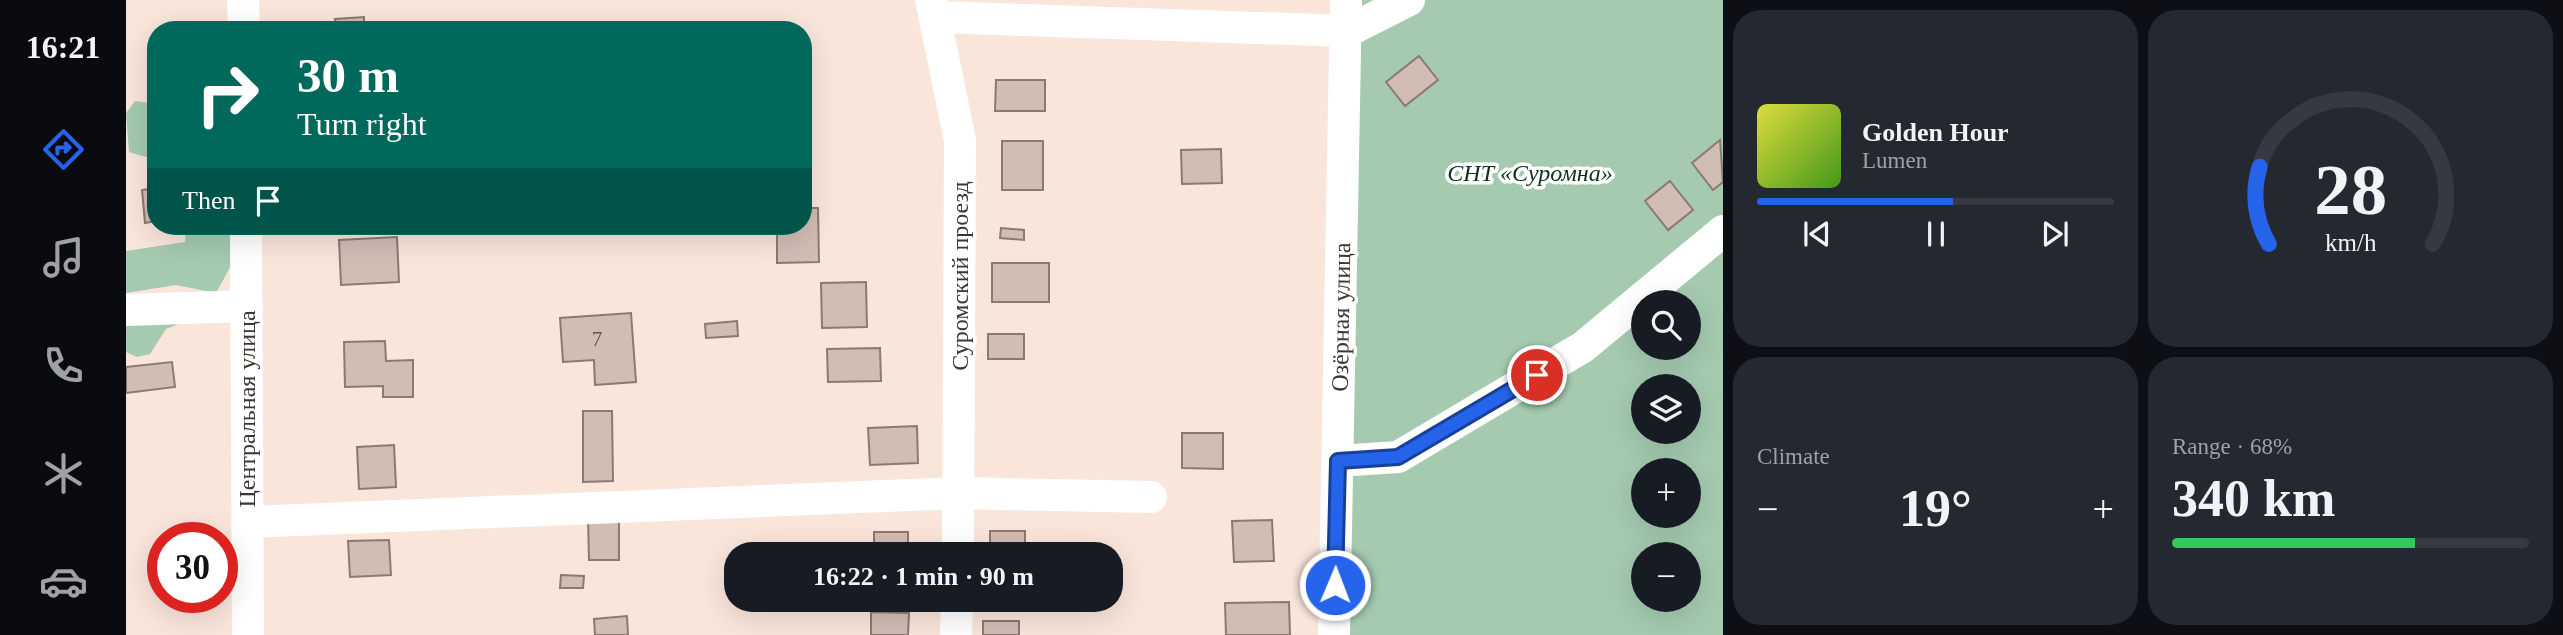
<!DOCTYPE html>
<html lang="en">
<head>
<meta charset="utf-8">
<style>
  body { margin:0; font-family:Georgia,serif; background:#242831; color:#f1f3f6; height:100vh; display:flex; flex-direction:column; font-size:26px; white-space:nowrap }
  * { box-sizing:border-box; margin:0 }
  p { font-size:23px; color:#9ea1a6 }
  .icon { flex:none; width:38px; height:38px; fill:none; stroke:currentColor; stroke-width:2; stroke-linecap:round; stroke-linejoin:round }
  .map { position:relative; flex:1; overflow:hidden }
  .panel { display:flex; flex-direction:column; gap:10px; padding:10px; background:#0d0f14; width:840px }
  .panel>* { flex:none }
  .top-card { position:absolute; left:21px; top:21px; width:665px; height:214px; border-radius:28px; box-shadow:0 7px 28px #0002; background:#00695c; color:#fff; overflow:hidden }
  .tools { position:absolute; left:1505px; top:290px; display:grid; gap:14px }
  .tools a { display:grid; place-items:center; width:70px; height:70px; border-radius:50%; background:#171b24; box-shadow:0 7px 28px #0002; font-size:35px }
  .speed { position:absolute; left:21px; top:522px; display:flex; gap:14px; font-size:35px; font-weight:700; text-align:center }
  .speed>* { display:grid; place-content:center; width:91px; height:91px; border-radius:50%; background:#171b24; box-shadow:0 7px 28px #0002; line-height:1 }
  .speed .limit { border:10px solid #d22; background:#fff; color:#111 }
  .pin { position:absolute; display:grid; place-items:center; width:60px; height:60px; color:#fff; margin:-30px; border:4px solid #fff; border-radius:50%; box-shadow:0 2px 7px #0007 }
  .me { position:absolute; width:77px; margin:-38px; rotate:1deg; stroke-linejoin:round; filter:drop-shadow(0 0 5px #0008) }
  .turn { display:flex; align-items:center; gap:24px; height:147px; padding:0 35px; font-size:32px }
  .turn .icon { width:91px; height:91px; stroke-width:2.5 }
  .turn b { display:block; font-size:49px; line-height:60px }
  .then { display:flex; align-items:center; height:66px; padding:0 35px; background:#0003; gap:14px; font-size:26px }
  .big { font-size:52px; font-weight:600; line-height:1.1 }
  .panel .tile { flex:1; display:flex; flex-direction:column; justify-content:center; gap:10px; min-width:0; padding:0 24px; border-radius:28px; background:#242831 }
  .panel .dial { align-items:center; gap:0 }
  .dial svg { height:182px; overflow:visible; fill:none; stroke:#363941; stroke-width:7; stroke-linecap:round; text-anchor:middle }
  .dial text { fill:#f1f3f6; stroke:none }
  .song { display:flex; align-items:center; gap:21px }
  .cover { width:84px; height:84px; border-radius:10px; background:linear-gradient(135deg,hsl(60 70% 55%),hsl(100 70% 35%)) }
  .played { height:7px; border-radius:4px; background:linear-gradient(90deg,#2563eb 55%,#363941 55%) }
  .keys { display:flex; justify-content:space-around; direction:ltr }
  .heat { display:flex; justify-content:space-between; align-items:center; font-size:38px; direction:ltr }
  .charge { height:10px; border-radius:5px; background:linear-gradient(90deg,#34c759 68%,#363941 0) }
  .panel .tiles { flex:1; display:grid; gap:10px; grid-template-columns:repeat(2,1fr) }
  .trip { position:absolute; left:598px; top:542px; width:399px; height:70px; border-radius:28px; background:#171b24; box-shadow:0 7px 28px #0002; font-weight:600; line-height:70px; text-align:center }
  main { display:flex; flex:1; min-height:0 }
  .menu { display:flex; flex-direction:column; width:126px; justify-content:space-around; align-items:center; background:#090b0e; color:#9ea1a6 }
  .menu .icon { width:49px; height:49px }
  .menu .current { color:#2563eb }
  .menu b { font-size:32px; color:#f1f3f6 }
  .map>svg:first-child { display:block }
  .green { fill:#a5cab0; fill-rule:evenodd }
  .building { fill:#d1bdb4; stroke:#8c7971; stroke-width:2 }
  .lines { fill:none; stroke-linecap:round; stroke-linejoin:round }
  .minor { stroke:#fff; stroke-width:32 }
  .route-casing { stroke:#184099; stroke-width:18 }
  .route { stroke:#2563eb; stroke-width:12 }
  .labels { text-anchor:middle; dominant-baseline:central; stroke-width:7; stroke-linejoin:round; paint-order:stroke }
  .number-label { font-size:21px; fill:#635852 }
  .park-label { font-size:24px; font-style:italic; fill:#0d311c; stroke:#fff }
  .street-label { font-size:24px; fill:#3e3632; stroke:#fff }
</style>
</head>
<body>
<main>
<nav class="menu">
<b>16:21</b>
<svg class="icon current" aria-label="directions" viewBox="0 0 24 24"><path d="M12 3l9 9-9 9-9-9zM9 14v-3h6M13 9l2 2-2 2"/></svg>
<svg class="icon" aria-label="music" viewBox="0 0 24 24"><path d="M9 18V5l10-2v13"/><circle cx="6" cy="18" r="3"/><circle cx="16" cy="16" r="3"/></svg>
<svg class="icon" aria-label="phone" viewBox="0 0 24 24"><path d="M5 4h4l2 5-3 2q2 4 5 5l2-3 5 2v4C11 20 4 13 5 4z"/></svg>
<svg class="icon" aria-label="climate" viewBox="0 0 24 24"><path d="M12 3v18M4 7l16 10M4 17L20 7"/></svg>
<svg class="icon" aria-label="car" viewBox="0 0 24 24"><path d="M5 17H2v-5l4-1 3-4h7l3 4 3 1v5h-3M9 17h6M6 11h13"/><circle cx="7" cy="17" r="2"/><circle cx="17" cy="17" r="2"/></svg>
</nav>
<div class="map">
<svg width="1597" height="635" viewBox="0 0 1597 635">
  <rect width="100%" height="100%" fill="#fae5db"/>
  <path class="green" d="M 1234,0 L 1597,0 L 1597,635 L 1221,635 ZM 1517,303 L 1563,303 L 1563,348 L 1517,348 ZM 1517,387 L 1563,387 L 1563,432 L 1517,432 ZM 1517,471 L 1563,471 L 1563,516 L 1517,516 ZM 1517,555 L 1563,555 L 1563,600 L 1517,600 Z
    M 9,101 L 30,104 L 30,160 L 3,152 L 0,113 Z
    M 60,226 L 106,226 L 107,262 L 90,293 L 50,285 L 0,293 L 0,251 L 59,242 Z
    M 0,316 L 66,319 L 40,329 L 24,354 L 11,357 L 0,352 Z"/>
  <path class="building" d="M 238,17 L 238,30 L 210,30 L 209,19 Z
    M 1293,56 L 1312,80 L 1279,106 L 1260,82 Z
    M 870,80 L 919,80 L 919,111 L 869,111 Z
    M 1594,140 L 1597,182 L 1587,190 L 1566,163 Z
    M 876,141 L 917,141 L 917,190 L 876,190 Z
    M 1095,149 L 1096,183 L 1056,184 L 1055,150 Z
    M 1544,181 L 1567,210 L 1542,230 L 1519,201 Z
    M 30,188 L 30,221 L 19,223 L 16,190 Z
    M 677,208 L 692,208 L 693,262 L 651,263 L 651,226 L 677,226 Z
    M 875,228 L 898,230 L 898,240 L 874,238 Z
    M 271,237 L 273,282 L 215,285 L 213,240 Z
    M 866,263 L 923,263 L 923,302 L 866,302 Z
    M 740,282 L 741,327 L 696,328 L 695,283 Z
    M 505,313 L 510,382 L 469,385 L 468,360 L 437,362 L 434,318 Z
    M 611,321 L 612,336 L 580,338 L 579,324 Z
    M 862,334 L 898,334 L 898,359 L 862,359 Z
    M 259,341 L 260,361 L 287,360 L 287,397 L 257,397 L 257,386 L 219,387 L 218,342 Z
    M 754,348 L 755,381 L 702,382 L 701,349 Z
    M 46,362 L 49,387 L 0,393 L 0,367 Z
    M 457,411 L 486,411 L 487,481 L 457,482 Z
    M 791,426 L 792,463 L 744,465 L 742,428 Z
    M 1056,433 L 1097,433 L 1097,469 L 1056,468 Z
    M 268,445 L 270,487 L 233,489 L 231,447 Z
    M 462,518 L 493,518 L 493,560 L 463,560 Z
    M 1146,520 L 1148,561 L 1108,562 L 1106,521 Z
    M 864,531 L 899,531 L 899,555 L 864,555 Z
    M 748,532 L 782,532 L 782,555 L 748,555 Z
    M 263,540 L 265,575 L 224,577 L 222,541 Z
    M 435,575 L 458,576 L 457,588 L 434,588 Z
    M 1163,602 L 1164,635 L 1100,635 L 1099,603 Z
    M 745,612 L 783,613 L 782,635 L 745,635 Z
    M 501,616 L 502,635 L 469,635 L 468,619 Z
    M 857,621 L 893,621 L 893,635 L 857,635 Z"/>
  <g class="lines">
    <path class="minor" d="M 117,0 L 118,30
      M 805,0 L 834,140 L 832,555
      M 809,17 L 1222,31 L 1283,0
      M 120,226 L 122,635
      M 0,310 L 121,306
      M 1212,461 L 1272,457 L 1457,347 L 1597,231
      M 122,522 L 834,493 L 1025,497
      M 830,635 L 831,600
      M 1208,635 L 1220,0"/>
  </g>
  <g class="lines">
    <g class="route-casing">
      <path id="route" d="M 1209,585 L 1212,461 L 1272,457 L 1411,375"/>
    </g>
    <use href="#route" class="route"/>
  </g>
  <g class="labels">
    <g class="number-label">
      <text x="471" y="339">7</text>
    </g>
    <g class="park-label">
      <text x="1404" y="173">СНТ «Суромна»</text>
    </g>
    <g class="street-label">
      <text transform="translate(834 276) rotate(-90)">Суромский проезд</text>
      <text transform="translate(1215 317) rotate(-89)">Озёрная улица</text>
      <text transform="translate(121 409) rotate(-90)">Центральная улица</text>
    </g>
  </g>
</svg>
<div class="tools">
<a><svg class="icon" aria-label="search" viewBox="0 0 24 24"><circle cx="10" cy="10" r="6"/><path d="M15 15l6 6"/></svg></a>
<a><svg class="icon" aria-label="layers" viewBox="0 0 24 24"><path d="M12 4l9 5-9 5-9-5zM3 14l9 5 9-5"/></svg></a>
<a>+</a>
<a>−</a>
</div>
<div class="speed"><div class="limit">30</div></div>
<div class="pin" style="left:1411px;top:375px;background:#d93025"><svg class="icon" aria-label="arrive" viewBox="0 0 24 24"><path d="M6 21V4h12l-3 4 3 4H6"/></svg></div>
<svg class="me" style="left:1209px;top:585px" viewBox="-20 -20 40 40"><circle r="17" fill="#2563eb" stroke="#fff" stroke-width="3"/><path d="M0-11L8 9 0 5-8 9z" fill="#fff"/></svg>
<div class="trip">16:22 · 1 min · 90 m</div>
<div class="top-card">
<div class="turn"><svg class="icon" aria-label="right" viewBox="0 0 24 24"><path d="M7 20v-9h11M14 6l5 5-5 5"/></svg><div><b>30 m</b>Turn right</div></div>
<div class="then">Then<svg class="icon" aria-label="arrive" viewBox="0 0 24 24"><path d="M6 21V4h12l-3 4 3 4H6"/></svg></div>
</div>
</div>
<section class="panel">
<div class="tiles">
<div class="tile">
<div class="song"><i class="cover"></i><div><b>Golden Hour</b><p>Lumen</p></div></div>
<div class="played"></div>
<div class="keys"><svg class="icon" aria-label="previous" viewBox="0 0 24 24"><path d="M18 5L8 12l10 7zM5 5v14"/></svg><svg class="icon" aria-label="pause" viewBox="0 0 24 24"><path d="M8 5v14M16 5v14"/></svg><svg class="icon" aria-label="next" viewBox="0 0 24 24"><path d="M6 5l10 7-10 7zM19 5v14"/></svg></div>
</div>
<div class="tile dial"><svg viewBox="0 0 100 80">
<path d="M14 69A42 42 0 1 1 86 69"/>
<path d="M14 69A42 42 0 0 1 10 35" stroke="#2563eb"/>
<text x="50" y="56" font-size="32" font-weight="700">28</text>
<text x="50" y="72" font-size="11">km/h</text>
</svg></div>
<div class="tile"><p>Climate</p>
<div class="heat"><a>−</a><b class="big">19°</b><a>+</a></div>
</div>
<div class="tile"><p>Range · 68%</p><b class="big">340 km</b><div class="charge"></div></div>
</div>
</section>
</main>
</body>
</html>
